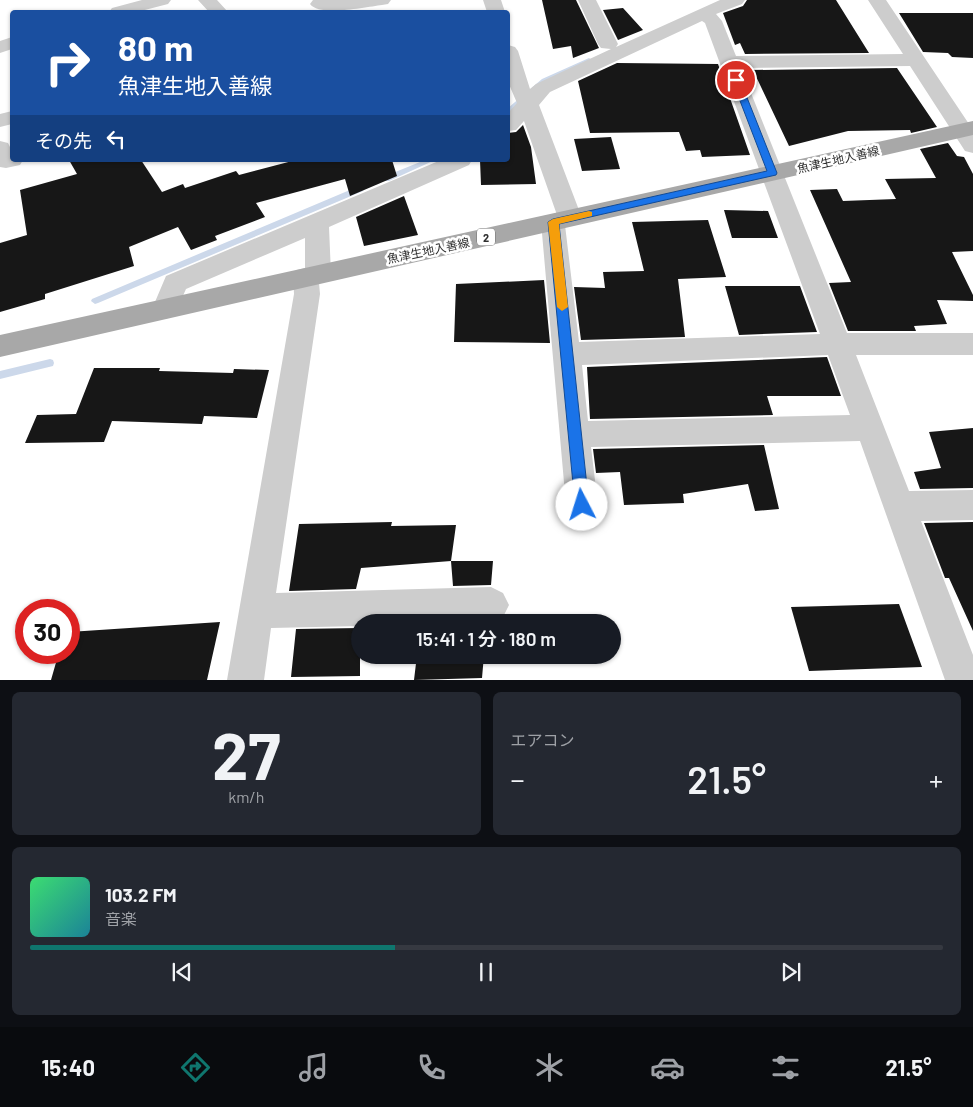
<!DOCTYPE html>
<html lang="ja">
<head>
<meta charset="utf-8">
<style>
  body { margin:0; font-family:Barlow,"Noto Sans JP",sans-serif; background:#242831; color:#f1f3f6; height:100vh; display:flex; flex-direction:column; font-size:19px; white-space:nowrap }
  * { box-sizing:border-box; margin:0 }
  p { font-size:16px; color:#9ea1a6 }
  .icon { flex:none; width:28px; height:28px; fill:none; stroke:currentColor; stroke-width:2; stroke-linecap:round; stroke-linejoin:round }
  .map { position:relative; height:680px; overflow:hidden }
  .side { display:flex; flex-direction:column; gap:12px; padding:12px; background:#0d0f14; flex:1 }
  .side>* { flex:none }
  .guide { position:absolute; left:10px; top:10px; width:500px; height:152px; border-radius:5px; box-shadow:0 1px 4px #0004; background:#1a4fa0; color:#fff; overflow:hidden }
  .speed { position:absolute; left:15px; top:599px; display:flex; gap:10px; font-size:25px; font-weight:700; text-align:center }
  .speed>* { display:grid; place-content:center; width:65px; height:65px; border-radius:50%; background:#171b24; box-shadow:0 1px 4px #0004; line-height:1 }
  .speed .limit { border:8px solid #d22; background:#fff; color:#111 }
  .pin { position:absolute; display:grid; place-items:center; width:42px; height:42px; color:#fff; margin:-21px; border:2px solid #fff; border-radius:50%; box-shadow:0 1px 5px #0007 }
  .me { position:absolute; width:55px; margin:-28px; rotate:355deg; stroke-linejoin:round; filter:drop-shadow(0 0 4px #0008) }
  .turn { display:flex; align-items:center; gap:18px; height:105px; padding:0 25px; font-size:22px }
  .turn .icon { width:65px; height:65px; stroke-width:2.5 }
  .turn b { display:block; font-size:35px; line-height:42px }
  .then { display:flex; align-items:center; height:48px; padding:0 25px; background:#0003; gap:10px; font-size:19px }
  .big { font-size:38px; font-weight:600; line-height:1.1 }
  .side .widget { flex:1; display:flex; flex-direction:column; justify-content:center; gap:8px; min-width:0; padding:0 18px; border-radius:8px; background:#242831 }
  .side .dial { align-items:center; gap:0 }
  .dial b { font-size:65px; line-height:1 }
  .song { display:flex; align-items:center; gap:15px }
  .cover { width:60px; height:60px; border-radius:8px; background:linear-gradient(135deg,hsl(140 70% 55%),hsl(190 70% 35%)) }
  .played { height:5px; border-radius:2px; background:linear-gradient(90deg,#0f766e 40%,#363941 40%) }
  .keys { display:flex; justify-content:space-around; direction:ltr }
  .heat { display:flex; justify-content:space-between; align-items:center; font-size:28px; direction:ltr }
  .side .tiles { flex:1; display:grid; gap:12px; grid-template-columns:1fr 1fr }
  .widget:last-child { grid-column:span 2 }
  .trip { position:absolute; left:351px; top:614px; width:270px; height:50px; border-radius:25px; background:#171b24; box-shadow:0 1px 4px #0004; font-weight:600; line-height:50px; text-align:center }
  .menu { display:flex; height:80px; justify-content:space-around; align-items:center; background:#090b0e; color:#9ea1a6 }
  .menu .icon { width:35px; height:35px }
  .menu .selected { color:#0f766e }
  .menu b { font-size:22px; color:#f1f3f6 }
  .map>svg:first-child { display:block }
  .lines { fill:none; stroke-linecap:round; stroke-linejoin:round }
  .stream { fill:#ccd8ea; fill-rule:evenodd }
  .building { fill:#171717 }
  .minor { fill:#cdcdcd; fill-rule:evenodd }
  .major { fill:#a8a8a8; fill-rule:evenodd }
  .route { fill:#1a73e8; stroke:#114b97 }
  .slow { fill:#f59e0b }
  .labels { text-anchor:middle; dominant-baseline:central; stroke-width:5; stroke-linejoin:round; paint-order:stroke }
  .shield { fill:#fff; stroke:#6e6e6e; stroke-width:1 }
  .shield-label { font-size:11px; font-weight:bold; fill:#303030 }
  .street-label { font-size:12px; fill:#303030; stroke:#fff }
</style>
</head>
<body>
<div class="map">
<svg width="973" height="680" viewBox="0 0 973 680">
  <rect width="100%" height="100%" fill="#fff"/>
  <g class="lines">
    <path class="stream" d="M 589,58 L 592,60 L 591,61 L 546,81 L 510,112 L 508,113 L 508,108 L 542,79 Z
      M 425,160 L 435,160 L 389,181 L 383,181 L 382,179 L 383,177 Z
      M 357,187 L 363,187 L 364,189 L 363,191 L 98,303 L 95,304 L 91,301 L 92,299 Z
      M 50,359 L 53,360 L 54,363 L 53,366 L 0,379 L 0,371 Z"/>
  </g>
  <path class="building" d="M 542,0 L 576,0 L 599,48 L 573,58 L 571,46 L 553,49 Z
    M 747,0 L 836,0 L 869,53 L 745,54 L 740,43 L 735,45 L 723,13 L 743,6 Z
    M 623,8 L 643,30 L 618,40 L 603,10 Z
    M 899,13 L 973,13 L 973,58 L 952,57 L 948,53 L 923,52 Z
    M 617,63 L 718,64 L 750,155 L 702,157 L 700,150 L 686,151 L 679,132 L 590,133 L 578,81 Z
    M 897,68 L 937,127 L 911,133 L 910,130 L 848,131 L 789,146 L 753,70 Z
    M 523,125 L 531,147 L 536,184 L 481,185 L 480,160 L 508,160 L 508,133 L 516,132 Z
    M 611,137 L 620,169 L 582,171 L 574,139 Z
    M 948,143 L 957,156 L 964,157 L 973,174 L 973,251 L 952,252 L 973,295 L 973,301 L 937,300 L 947,324 L 914,326 L 916,331 L 848,331 L 829,283 L 851,282 L 810,190 L 837,189 L 843,201 L 896,199 L 885,179 L 936,178 L 920,149 Z
    M 69,160 L 141,160 L 162,192 L 183,184 L 185,188 L 236,171 L 239,175 L 296,160 L 392,160 L 397,176 L 350,196 L 345,179 L 256,203 L 265,217 L 215,236 L 217,240 L 191,250 L 178,227 L 129,247 L 134,266 L 45,294 L 45,299 L 0,312 L 0,243 L 27,235 L 20,190 L 77,174 Z
    M 404,196 L 418,235 L 364,246 L 356,217 Z
    M 724,210 L 768,211 L 778,238 L 732,238 Z
    M 708,220 L 726,277 L 678,279 L 685,337 L 581,340 L 574,287 L 605,288 L 603,272 L 644,271 L 632,222 Z
    M 544,280 L 550,343 L 454,342 L 456,284 Z
    M 725,286 L 800,286 L 817,332 L 739,335 Z
    M 827,357 L 841,396 L 767,396 L 773,415 L 590,419 L 587,367 Z
    M 94,368 L 160,368 L 159,371 L 233,373 L 234,369 L 269,370 L 257,418 L 204,416 L 202,424 L 112,421 L 104,442 L 25,443 L 37,415 L 76,414 Z
    M 973,428 L 973,488 L 920,489 L 914,472 L 941,468 L 929,432 Z
    M 764,445 L 779,509 L 755,511 L 748,484 L 683,494 L 684,503 L 624,505 L 620,472 L 596,473 L 593,449 Z
    M 392,522 L 391,526 L 456,525 L 451,561 L 361,568 L 356,589 L 289,591 L 299,524 Z
    M 973,522 L 973,631 L 949,578 L 945,578 L 924,523 Z
    M 451,561 L 493,561 L 491,585 L 453,586 Z
    M 899,604 L 922,667 L 809,671 L 791,607 Z
    M 220,622 L 207,680 L 51,680 L 59,652 L 69,652 L 69,632 Z
    M 360,628 L 360,676 L 291,677 L 296,629 Z
    M 417,655 L 484,655 L 482,678 L 414,680 Z"/>
  <g class="lines">
    <path class="minor" d="M 142,0 L 171,0 L 168,4 L 137,12 L 109,12 L 112,8 Z
      M 198,0 L 217,0 L 228,12 L 209,12 Z
      M 313,0 L 391,0 L 388,4 L 382,5 C 366,7 319,17 310,4 Z
      M 483,0 L 501,0 L 505,12 L 487,12 Z
      M 578,0 L 596,0 L 618,44 L 616,47 L 720,0 L 745,0 L 742,4 L 716,14 L 722,21 L 736,56 L 903,54 L 868,0 L 886,0 L 973,130 L 973,153 L 965,151 L 910,66 L 741,68 L 847,333 L 973,333 L 973,355 L 856,355 L 909,491 L 973,490 L 973,520 L 921,521 L 973,655 L 973,680 L 945,680 L 860,441 L 591,447 L 598,505 L 593,515 L 582,520 L 571,515 L 566,505 L 541,222 L 544,216 L 553,214 L 557,215 L 524,121 L 516,130 L 508,131 L 508,113 L 517,103 L 508,82 L 508,45 L 515,47 L 518,51 L 530,89 L 536,84 L 611,49 L 601,48 L 598,44 ZM 702,21 L 705,23 L 820,334 L 579,342 L 565,225 L 570,226 L 579,224 L 582,218 L 539,105 L 550,92 ZM 828,355 L 850,415 L 588,421 L 582,365 Z
      M 12,37 L 12,49 L 0,53 L 0,41 Z
      M 12,111 L 12,124 L 0,127 L 0,114 Z
      M 0,141 L 8,143 L 12,151 L 12,160 L 23,160 L 20,165 L 6,168 L 0,167 Z
      M 441,160 L 472,160 L 469,165 L 329,227 L 331,274 L 327,281 L 319,283 L 320,294 L 276,593 L 491,587 L 503,593 L 509,605 L 503,617 L 491,622 L 360,622 L 360,626 L 271,628 L 264,680 L 227,680 L 294,294 L 293,277 L 297,270 L 305,268 L 305,238 L 186,289 L 174,316 L 165,319 L 156,316 L 152,309 L 166,276 Z"/>
    <path class="major" d="M 973,121 L 973,135 L 0,357 L 0,335 Z"/>
  </g>
  <path class="route" d="M 733,78 L 740,80 L 777,173 L 776,175 L 559,224 L 589,505 L 587,509 L 582,511 L 577,509 L 575,505 L 548,222 L 553,219 L 767,171 L 732,80 Z"/>
  <path class="slow" d="M 589,211 L 592,212 L 592,216 L 559,224 L 568,307 L 562,311 L 557,307 L 548,222 L 553,219 Z"/>
  <g class="labels">
    <rect class="shield" x="477" y="228.5" width="18" height="17" rx="4"/>
    <g class="shield-label">
      <text x="486" y="237">2</text>
    </g>
    <g class="street-label">
      <text transform="translate(838 159) rotate(-13)">魚津生地入善線</text>
      <text transform="translate(428 250) rotate(-12)">魚津生地入善線</text>
    </g>
  </g>
</svg>
<div class="speed"><div class="limit">30</div></div>
<div class="pin" style="left:736px;top:80px;background:#d93025"><svg class="icon" aria-label="arrive" viewBox="0 0 24 24"><path d="M6 21V4h12l-3 4 3 4H6"/></svg></div>
<svg class="me" style="left:582px;top:505px" viewBox="-20 -20 40 40"><circle r="19" fill="#fff"/><path d="M0-13L10 11 0 6-10 11z" fill="#1a73e8"/></svg>
<div class="trip">15:41 · 1 分 · 180 m</div>
<div class="guide">
<div class="turn"><svg class="icon" aria-label="right" viewBox="0 0 24 24"><path d="M7 20v-9h11M14 6l5 5-5 5"/></svg><div><b>80 m</b>魚津生地入善線</div></div>
<div class="then">その先<svg class="icon" aria-label="left" viewBox="0 0 24 24"><path d="M17 20v-9H6M10 6l-5 5 5 5"/></svg></div>
</div>
</div>
<section class="side">
<div class="tiles">
<div class="widget dial"><b>27</b><p>km/h</p></div>
<div class="widget"><p>エアコン</p>
<div class="heat"><a>−</a><b class="big">21.5°</b><a>+</a></div>
</div>
<div class="widget">
<div class="song"><i class="cover"></i><div><b>103.2 FM</b><p>音楽</p></div></div>
<div class="played"></div>
<div class="keys"><svg class="icon" aria-label="previous" viewBox="0 0 24 24"><path d="M18 5L8 12l10 7zM5 5v14"/></svg><svg class="icon" aria-label="pause" viewBox="0 0 24 24"><path d="M8 5v14M16 5v14"/></svg><svg class="icon" aria-label="next" viewBox="0 0 24 24"><path d="M6 5l10 7-10 7zM19 5v14"/></svg></div>
</div>
</div>
</section>
<nav class="menu">
<b>15:40</b>
<svg class="icon selected" aria-label="directions" viewBox="0 0 24 24"><path d="M12 3l9 9-9 9-9-9zM9 14v-3h6M13 9l2 2-2 2"/></svg>
<svg class="icon" aria-label="music" viewBox="0 0 24 24"><path d="M9 18V5l10-2v13"/><circle cx="6" cy="18" r="3"/><circle cx="16" cy="16" r="3"/></svg>
<svg class="icon" aria-label="phone" viewBox="0 0 24 24"><path d="M5 4h4l2 5-3 2q2 4 5 5l2-3 5 2v4C11 20 4 13 5 4z"/></svg>
<svg class="icon" aria-label="climate" viewBox="0 0 24 24"><path d="M12 3v18M4 7l16 10M4 17L20 7"/></svg>
<svg class="icon" aria-label="car" viewBox="0 0 24 24"><path d="M5 17H2v-5l4-1 3-4h7l3 4 3 1v5h-3M9 17h6M6 11h13"/><circle cx="7" cy="17" r="2"/><circle cx="17" cy="17" r="2"/></svg>
<svg class="icon" aria-label="filters" viewBox="0 0 24 24"><path d="M4 7h16M4 17h16"/><circle cx="9" cy="7" r="2"/><circle cx="15" cy="17" r="2"/></svg>
<b>21.5°</b>
</nav>
</body>
</html>
